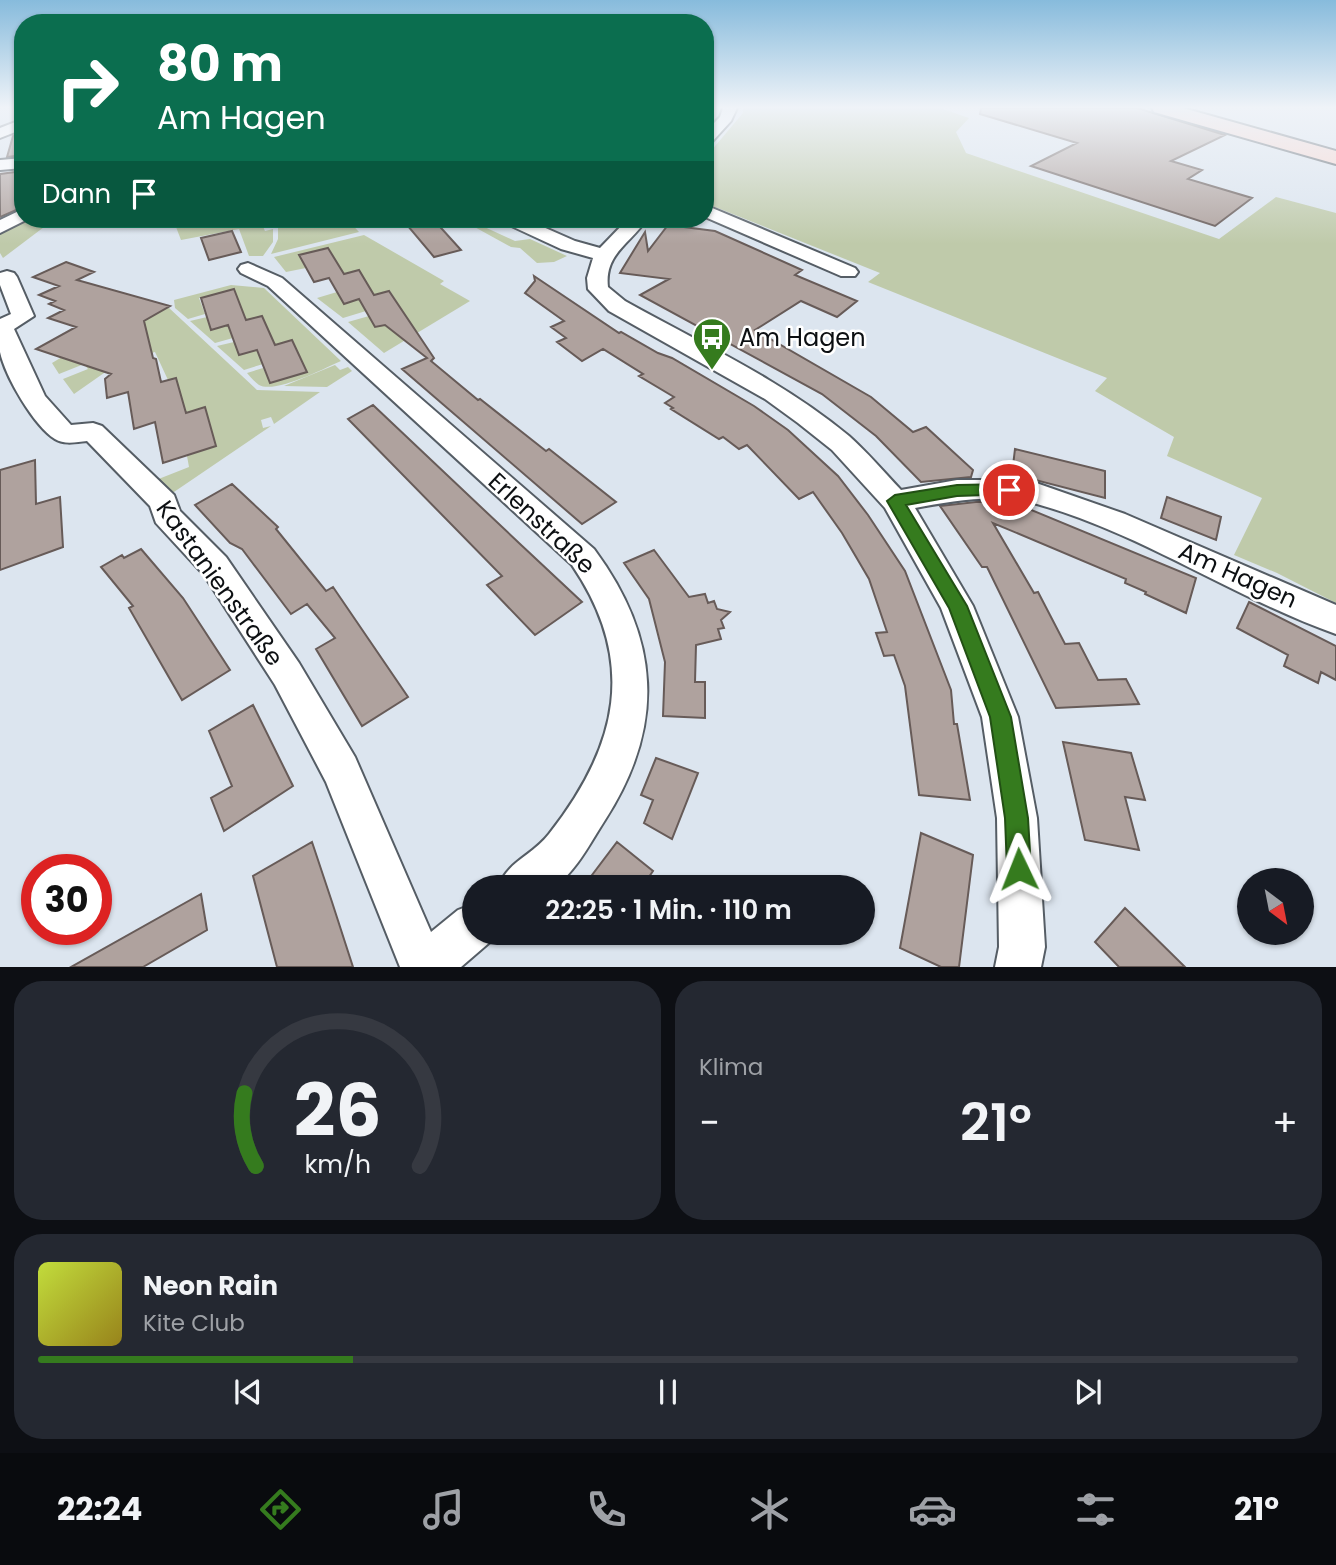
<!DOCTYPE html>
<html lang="de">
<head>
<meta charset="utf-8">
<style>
  body { margin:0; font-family:Poppins,sans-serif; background:#242831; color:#f1f3f6; height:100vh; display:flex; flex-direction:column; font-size:26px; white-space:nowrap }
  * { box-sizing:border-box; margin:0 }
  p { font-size:23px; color:#9ea1a6 }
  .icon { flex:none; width:38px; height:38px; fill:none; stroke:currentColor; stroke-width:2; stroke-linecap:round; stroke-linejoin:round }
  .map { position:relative; height:967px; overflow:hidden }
  .drawer { display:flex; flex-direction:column; gap:14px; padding:14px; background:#0d0f14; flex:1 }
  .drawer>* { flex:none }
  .banner { position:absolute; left:14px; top:14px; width:700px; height:214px; border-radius:28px; box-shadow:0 2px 5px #0004; background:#0b6e4f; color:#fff; overflow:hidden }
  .needle { width:46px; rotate:148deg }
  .tools { position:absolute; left:1237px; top:868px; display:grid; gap:14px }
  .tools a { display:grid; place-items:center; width:77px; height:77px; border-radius:50%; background:#171b24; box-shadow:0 2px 5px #0004; font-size:35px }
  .speed { position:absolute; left:21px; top:854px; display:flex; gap:14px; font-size:35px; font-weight:700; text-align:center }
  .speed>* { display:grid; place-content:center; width:91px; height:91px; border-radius:50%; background:#171b24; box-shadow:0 2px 5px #0004; line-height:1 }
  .speed .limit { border:10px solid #d22; background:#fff; color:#111 }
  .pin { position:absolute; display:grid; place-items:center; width:60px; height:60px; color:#fff; margin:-30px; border:4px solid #fff; border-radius:50%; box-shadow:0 2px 7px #0007 }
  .me { position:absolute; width:77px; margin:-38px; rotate:358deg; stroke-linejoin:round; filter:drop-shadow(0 0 5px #0008) }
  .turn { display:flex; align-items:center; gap:24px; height:147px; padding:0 28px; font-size:32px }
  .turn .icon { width:91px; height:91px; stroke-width:2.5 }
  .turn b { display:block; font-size:49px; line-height:60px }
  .then { display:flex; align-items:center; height:66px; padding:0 28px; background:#0003; gap:14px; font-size:26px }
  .big { font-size:52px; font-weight:600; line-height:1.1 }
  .drawer .card { flex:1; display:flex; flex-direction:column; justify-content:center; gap:10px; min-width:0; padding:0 24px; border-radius:28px; background:#242831 }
  .drawer .dial { align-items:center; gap:0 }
  .dial svg { height:182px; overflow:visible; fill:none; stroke:#363941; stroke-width:7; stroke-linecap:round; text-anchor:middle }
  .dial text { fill:#f1f3f6; stroke:none }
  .song { display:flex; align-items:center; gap:21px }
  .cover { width:84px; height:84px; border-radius:10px; background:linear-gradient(135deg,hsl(70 70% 55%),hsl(50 70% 35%)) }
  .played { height:7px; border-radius:4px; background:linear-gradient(90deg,#357b1e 25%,#363941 25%) }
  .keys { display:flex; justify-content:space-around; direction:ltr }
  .heat { display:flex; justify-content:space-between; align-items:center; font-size:38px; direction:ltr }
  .drawer .tiles { flex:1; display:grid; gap:14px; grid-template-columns:1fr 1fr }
  .card:last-child { grid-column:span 2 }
  .trip { position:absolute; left:462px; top:875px; width:413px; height:70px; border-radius:35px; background:#171b24; box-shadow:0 2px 5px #0004; font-weight:600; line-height:70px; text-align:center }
  .tab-bar { display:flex; height:112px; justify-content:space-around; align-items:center; background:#090b0e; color:#9ea1a6 }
  .tab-bar .icon { width:49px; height:49px }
  .tab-bar .current { color:#357b1e }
  .tab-bar b { font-size:32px; color:#f1f3f6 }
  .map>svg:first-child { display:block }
  .green { fill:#bfcaaa }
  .building { fill:#afa29e; stroke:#675b58; stroke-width:2 }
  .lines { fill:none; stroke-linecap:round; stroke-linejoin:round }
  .street-casing { stroke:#555d65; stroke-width:4 }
  .secondary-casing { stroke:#555d65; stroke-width:4 }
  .street { fill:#fff; fill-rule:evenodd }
  .secondary { fill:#fad6cf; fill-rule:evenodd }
  .route { fill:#357b1e; stroke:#225014; stroke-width:2 }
  .labels { text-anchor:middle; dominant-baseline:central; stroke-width:5; stroke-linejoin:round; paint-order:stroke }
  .poi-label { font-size:24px; fill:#0c0f12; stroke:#fff; text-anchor:start }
  .street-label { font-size:24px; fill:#0c0f12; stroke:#fff }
</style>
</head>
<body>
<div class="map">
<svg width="1336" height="967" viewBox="0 0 1336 967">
  <rect width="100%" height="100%" fill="#dce5ef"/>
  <path class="green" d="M 743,108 L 940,108 L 969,118 L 956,132 L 966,153 L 1219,239 L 1276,197 L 1336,213 L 1336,603 L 1277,573 L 1234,555 L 1262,498 L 1167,456 L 1174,437 L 1095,391 L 1107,378 L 868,282 L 880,273 L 705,203 L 705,158 L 743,113 Z
    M 23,219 L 50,219 L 48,224 L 3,258 L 0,253 L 0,231 Z
    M 193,219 L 276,219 L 261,222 L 265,231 L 273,229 L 273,242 L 263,256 L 249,256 L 239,229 L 181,240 L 176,227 Z
    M 282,219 L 347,219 L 359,232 L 271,254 L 278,239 L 278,228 L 285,226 Z
    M 460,219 L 467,219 L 515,241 L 530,239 L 567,256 L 554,262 L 537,263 L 520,248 L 511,247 Z
    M 364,235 L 444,281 L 440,284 L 470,301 L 384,353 L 348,322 L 369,316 L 376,327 L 407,318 L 390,291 L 374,295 L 359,271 L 344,274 L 300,255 L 306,268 L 286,272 L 274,257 Z
    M 231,285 L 264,288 L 341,361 C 325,368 275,394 259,385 C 255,382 250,377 247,373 L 263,368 L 270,383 L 306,372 L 292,340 L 275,345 L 262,316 L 246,320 L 233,290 L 199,298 L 205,314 L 188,319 L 175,308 L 174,300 Z
    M 337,292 L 344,304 L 359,299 L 366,311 L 343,318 L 317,298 Z
    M 168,307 L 257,390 L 320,392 L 274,424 L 271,417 L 261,420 L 263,428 L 271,426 L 171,494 L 156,480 L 189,467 L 187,456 L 215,446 L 204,407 L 185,413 L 176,378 L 168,380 L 155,352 L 103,366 L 104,373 L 74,394 L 63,379 L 88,369 L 84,364 L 59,374 L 52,363 L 62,357 L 76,362 Z
    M 207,317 L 211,329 L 228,325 L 233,338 L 215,343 L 190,321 Z
    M 234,342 L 240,355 L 257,350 L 263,364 L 244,370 L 217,346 Z
    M 335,365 L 340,370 L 348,367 L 352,371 L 327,387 L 284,386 Z"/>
  <path class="building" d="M 981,108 L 1137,108 L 1225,135 L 1171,161 L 1202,170 L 1188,179 L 1252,198 L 1215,226 L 1031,166 L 1077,143 L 980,114 Z
    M 23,132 L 23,155 L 7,157 L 13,136 Z
    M 23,171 L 23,207 L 0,217 L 0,174 Z
    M 402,219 L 433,219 L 461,250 L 434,257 Z
    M 668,225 L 715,231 L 802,270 L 795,275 L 857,301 L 837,317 L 801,301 L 755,330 L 871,397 L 913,432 L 926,427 L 973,470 L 971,477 L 921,482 L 876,436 L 822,394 L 640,295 L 669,279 L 620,273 L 645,232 L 648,251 Z
    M 232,231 L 241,252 L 209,260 L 201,238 Z
    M 328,248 L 344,274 L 359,270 L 374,295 L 389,291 L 434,358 L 431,361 L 478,400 L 480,399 L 546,451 L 549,449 L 616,502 L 582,524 L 402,369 L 427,358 L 385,325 L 375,327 L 359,299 L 344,304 L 329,278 L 314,282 L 299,255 Z
    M 66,262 L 94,272 L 77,280 L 170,306 L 144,321 L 153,358 L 156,359 L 161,382 L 176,378 L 186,413 L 205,407 L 216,446 L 163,463 L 155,422 L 134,429 L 128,392 L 107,398 L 105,379 L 111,374 L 36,349 L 76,327 L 48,318 L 64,310 L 49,304 L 55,301 L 39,295 L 59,286 L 33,277 Z
    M 534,276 L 619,333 L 621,332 L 658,353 L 672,358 L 754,406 L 788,430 L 838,476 L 868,515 L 905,571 L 951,690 L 954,724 L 957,724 L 970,800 L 919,795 L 905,686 L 894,655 L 884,656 L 876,633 L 887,632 L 869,579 L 842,533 L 813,492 L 799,499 L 747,445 L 739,449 L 723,437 L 719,439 L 671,409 L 673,408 L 665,403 L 674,397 L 639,376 L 643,374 L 603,349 L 582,361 L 557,342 L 566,338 L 551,327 L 564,321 L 525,293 L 535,281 Z
    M 234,289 L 246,320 L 262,316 L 275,345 L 292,340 L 307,372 L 270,383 L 257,350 L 239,355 L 228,325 L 211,330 L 201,298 Z
    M 373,405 L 519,543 L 582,602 L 535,635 L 487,585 L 502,576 L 348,419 Z
    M 1015,449 L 1105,471 L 1105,498 L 1012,474 Z
    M 35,460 L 36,504 L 60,497 L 63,547 L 0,570 L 0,470 Z
    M 232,484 L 278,527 L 276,529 L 326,591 L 333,587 L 408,697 L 362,726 L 316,649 L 335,638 L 307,604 L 291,614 L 242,549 L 230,543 L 195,505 Z
    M 1167,497 L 1221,517 L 1216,540 L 1161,518 Z
    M 976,502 L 1012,502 L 1196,578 L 1186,613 L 1145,594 L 1146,592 L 1125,583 L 1126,579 L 993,523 L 1034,593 L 1038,592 L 1065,644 L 1079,643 L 1098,680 L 1126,679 L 1139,704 L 1056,708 L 987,567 L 982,567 L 940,506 Z
    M 141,549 L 183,598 L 230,670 L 182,700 L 129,608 L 133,606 L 101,567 L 122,555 L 124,558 Z
    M 654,550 L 689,597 L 705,594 L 708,603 L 714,601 L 717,609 L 730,612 L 721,620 L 724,628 L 718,629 L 721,639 L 696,645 L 695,682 L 705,682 L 705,718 L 663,716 L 665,662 L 649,599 L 624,563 Z
    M 1249,602 L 1336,646 L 1336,680 L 1321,672 L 1318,683 L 1284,666 L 1288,655 L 1237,628 Z
    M 253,705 L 293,786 L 224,831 L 211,798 L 232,786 L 209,731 Z
    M 1063,742 L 1131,753 L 1145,800 L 1125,797 L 1139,850 L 1085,840 Z
    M 656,758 L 698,773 L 672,839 L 644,823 L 653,800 L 641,795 Z
    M 921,833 L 973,855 L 959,967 L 941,967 L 900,948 Z
    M 312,842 L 332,902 L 353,967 L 277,967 L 253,876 Z
    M 617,842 L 653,871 L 642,887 L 583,887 Z
    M 201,894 L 207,930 L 143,967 L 71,967 Z
    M 1125,908 L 1185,967 L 1119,967 L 1095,942 Z"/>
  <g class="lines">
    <g class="street-casing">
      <path id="street" d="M 723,108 L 737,108 L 731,121 L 710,144 L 705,145 L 705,132 L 720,117 Z
        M 23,119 L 23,129 L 0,138 L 0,128 Z
        M 23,158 L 23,168 L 0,170 L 0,160 Z
        M 705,205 L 855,268 L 858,272 L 855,276 L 841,276 L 705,217 Z
        M 23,209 L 23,219 L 28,219 L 0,233 L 0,220 Z
        M 502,219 L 525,219 L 575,241 L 600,248 L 628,219 L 647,219 C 631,243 604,254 608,287 L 625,301 C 700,343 782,380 849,436 C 867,452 884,472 901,490 L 957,480 L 1009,480 L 1039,484 L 1125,514 L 1336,605 L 1336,634 C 1234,598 1141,533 1037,504 C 998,493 953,501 915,508 L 973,606 L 1018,717 L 1037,818 L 1045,947 L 1041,967 L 995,967 L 999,947 L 997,818 L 982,717 L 941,608 L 885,508 L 832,450 L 798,423 L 765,399 L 609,311 L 588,289 L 587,278 L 593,258 L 561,249 L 505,223 Z
        M 248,263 L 282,278 L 594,549 C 660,638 666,725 605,820 C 589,845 578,868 555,887 L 498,887 C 509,860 532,856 549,834 C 618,746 638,662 572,565 L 268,286 L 241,273 L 238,269 L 241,265 Z
        M 7,271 L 14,273 L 17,277 L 34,316 L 14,329 L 45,396 L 71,425 L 93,423 L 102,426 L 174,495 L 180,511 L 226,557 L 299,663 L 355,757 L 431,932 L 458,910 L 474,904 L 474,933 L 494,933 L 490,942 L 461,967 L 400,967 L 326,782 L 275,685 L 204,575 L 156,523 L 150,506 L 87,441 C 77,442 64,445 55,439 C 34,426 5,376 0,352 C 0,342 0,330 0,319 L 11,314 L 0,285 L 0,273 Z"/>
    </g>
    <g class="secondary-casing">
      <path id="secondary" d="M 1152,108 L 1183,108 L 1336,151 L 1336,164 L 1154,112 Z"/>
    </g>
    <use href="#street" class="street"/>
    <use href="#secondary" class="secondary"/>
  </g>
  <linearGradient id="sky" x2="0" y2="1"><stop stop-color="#87bbdc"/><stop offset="0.44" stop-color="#eff3f8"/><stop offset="1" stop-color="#eff3f8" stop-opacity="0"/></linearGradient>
  <rect width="1336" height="244" fill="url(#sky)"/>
  <path class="route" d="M 1009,484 L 1017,490 L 1015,494 L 957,496 L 906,505 L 967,606 L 1011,717 L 1028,818 L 1031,869 L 1027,878 L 1019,882 L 1010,878 L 1007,869 L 1005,818 L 990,717 L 949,608 L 887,501 L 895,495 L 957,485 Z"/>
  <defs>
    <g id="bus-pin" transform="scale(2.0125)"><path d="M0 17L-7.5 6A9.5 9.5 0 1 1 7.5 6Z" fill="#357b1e" stroke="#fff"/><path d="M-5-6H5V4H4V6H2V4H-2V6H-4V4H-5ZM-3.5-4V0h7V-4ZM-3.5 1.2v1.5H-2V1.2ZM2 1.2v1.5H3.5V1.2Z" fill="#fff"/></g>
  </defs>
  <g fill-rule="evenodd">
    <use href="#bus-pin" x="712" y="337"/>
  </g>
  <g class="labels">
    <g class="poi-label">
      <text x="739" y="337">Am Hagen</text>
    </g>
    <g class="street-label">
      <text transform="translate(542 523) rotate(43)">Erlenstraße</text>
      <text transform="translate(1238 575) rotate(24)">Am Hagen</text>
      <text transform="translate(220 583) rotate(54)">Kastanienstraße</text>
    </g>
  </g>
</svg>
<div class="tools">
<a><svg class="needle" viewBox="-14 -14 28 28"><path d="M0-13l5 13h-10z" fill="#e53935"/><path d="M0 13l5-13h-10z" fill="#9ea1a6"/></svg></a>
</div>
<div class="speed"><div class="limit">30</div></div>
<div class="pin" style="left:1009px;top:490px;background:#d93025"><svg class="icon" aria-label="arrive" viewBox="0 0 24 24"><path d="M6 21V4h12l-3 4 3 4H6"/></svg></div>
<svg class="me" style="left:1019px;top:869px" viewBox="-20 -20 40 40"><path d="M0-17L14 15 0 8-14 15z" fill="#357b1e" stroke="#fff" stroke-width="4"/></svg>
<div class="trip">22:25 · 1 Min. · 110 m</div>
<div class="banner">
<div class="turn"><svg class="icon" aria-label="right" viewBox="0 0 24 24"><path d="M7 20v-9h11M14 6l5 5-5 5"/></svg><div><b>80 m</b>Am Hagen</div></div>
<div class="then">Dann<svg class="icon" aria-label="arrive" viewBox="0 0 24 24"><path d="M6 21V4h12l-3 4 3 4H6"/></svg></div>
</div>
</div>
<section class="drawer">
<div class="tiles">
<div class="card dial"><svg viewBox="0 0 100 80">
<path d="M14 69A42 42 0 1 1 86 69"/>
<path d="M14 69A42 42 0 0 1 9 37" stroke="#357b1e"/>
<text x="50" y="56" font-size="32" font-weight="700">26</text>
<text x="50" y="72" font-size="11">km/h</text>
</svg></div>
<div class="card"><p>Klima</p>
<div class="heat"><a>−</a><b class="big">21°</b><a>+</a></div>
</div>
<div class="card">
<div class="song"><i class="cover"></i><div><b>Neon Rain</b><p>Kite Club</p></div></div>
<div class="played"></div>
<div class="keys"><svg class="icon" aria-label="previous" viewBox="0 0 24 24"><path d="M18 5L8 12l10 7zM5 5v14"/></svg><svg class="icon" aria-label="pause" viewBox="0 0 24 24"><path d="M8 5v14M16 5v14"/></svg><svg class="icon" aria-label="next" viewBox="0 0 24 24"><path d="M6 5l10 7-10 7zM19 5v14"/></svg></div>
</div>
</div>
</section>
<nav class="tab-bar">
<b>22:24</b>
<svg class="icon current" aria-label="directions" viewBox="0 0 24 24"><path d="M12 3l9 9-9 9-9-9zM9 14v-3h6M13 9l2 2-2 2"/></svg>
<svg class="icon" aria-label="music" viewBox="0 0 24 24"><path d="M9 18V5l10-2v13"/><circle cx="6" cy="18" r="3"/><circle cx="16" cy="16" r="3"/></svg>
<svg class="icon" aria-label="phone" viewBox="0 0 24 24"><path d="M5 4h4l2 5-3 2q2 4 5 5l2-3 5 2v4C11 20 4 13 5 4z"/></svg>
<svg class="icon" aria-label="climate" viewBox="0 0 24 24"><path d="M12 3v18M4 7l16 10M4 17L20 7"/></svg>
<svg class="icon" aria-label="car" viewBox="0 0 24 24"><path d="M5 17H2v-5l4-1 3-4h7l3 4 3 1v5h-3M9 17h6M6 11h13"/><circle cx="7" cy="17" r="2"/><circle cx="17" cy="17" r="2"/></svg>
<svg class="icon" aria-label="filters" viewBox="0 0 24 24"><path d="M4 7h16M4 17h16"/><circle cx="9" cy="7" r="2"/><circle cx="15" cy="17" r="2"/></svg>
<b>21°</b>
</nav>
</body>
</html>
